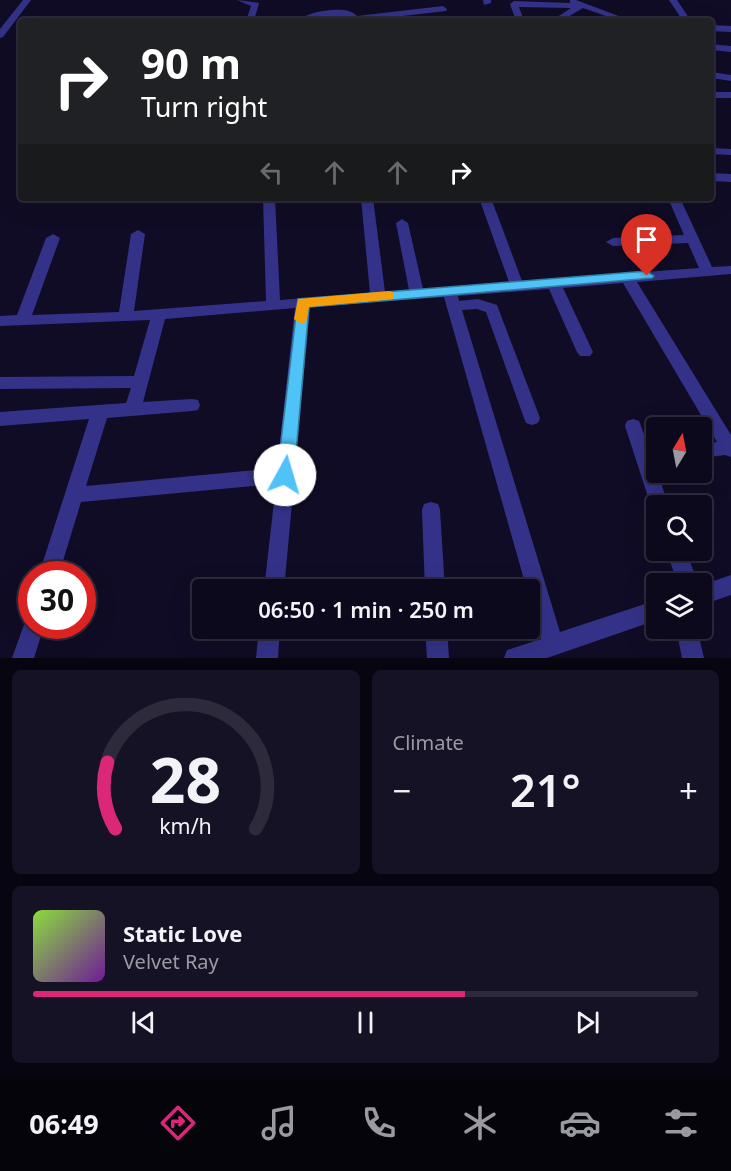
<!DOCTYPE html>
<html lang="en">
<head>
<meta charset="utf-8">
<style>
  body { margin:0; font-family:"Noto Sans",sans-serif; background:#151225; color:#f1f3f6; height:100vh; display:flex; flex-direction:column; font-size:22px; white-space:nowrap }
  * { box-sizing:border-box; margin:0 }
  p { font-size:20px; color:#9a9aa3 }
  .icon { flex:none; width:33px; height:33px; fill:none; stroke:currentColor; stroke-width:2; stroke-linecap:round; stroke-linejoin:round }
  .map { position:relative; height:658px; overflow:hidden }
  .drawer { display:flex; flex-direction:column; gap:12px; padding:12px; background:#07050f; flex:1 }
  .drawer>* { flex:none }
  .top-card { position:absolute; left:18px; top:18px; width:696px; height:183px; border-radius:6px; box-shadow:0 6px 24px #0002,0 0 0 2px #2c2a3b; background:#202124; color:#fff; overflow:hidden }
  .needle { width:39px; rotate:10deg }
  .buttons { position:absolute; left:646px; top:417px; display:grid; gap:12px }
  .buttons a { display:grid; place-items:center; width:66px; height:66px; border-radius:6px; background:#0c091c; box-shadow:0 6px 24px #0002,0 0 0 2px #2c2a3b; font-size:30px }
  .speed { position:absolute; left:18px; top:561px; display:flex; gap:12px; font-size:30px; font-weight:700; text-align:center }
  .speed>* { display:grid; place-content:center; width:78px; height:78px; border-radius:50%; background:#0c091c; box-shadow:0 6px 24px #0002,0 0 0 2px #2c2a3b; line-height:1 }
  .speed .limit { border:9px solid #d22; background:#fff; color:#111 }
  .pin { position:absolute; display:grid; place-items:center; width:51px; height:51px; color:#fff; margin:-62px -26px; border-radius:50% 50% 50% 0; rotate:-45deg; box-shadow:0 0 6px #0007 }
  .pin .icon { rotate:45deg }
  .me { position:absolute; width:66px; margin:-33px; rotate:6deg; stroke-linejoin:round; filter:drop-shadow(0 0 4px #0008) }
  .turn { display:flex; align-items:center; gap:21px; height:126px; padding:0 24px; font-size:27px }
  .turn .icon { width:78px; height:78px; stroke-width:2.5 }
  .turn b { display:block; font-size:42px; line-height:51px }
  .lanes { display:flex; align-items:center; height:57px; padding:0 24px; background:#0003; justify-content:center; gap:30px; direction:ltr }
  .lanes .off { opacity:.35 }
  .big { font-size:45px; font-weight:600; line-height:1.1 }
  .drawer .widget { flex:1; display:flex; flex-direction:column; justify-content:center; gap:9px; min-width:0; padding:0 21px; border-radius:9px; background:#151225 }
  .drawer .dial { align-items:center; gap:0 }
  .dial svg { height:156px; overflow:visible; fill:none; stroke:#2c2a3b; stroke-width:7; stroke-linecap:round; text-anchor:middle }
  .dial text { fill:#f1f3f6; stroke:none }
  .song { display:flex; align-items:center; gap:18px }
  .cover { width:72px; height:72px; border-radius:9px; background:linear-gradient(135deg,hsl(90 70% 55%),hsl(280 70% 35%)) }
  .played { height:6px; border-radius:3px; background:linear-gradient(90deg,#db2777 65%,#2c2a3b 65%) }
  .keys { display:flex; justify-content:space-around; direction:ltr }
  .heat { display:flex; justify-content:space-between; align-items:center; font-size:33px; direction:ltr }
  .drawer .tiles { flex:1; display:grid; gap:12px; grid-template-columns:1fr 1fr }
  .widget:last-child { grid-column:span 2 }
  .trip { position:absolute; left:192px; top:579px; width:348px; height:60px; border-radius:6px; background:#0c091c; box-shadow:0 6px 24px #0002,0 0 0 2px #2c2a3b; font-weight:600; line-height:60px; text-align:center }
  .tab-bar { display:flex; height:96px; justify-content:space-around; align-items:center; background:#05040b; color:#9a9aa3 }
  .tab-bar .icon { width:42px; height:42px }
  .tab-bar .active { color:#db2777 }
  .tab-bar b { font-size:27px; color:#f1f3f6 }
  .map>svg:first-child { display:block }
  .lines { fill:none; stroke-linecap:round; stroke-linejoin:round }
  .street { fill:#333288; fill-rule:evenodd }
  .route { fill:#4fc3f7; stroke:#337fa1; stroke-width:1.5 }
  .slow { fill:#f59e0b }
</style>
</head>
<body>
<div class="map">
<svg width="731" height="658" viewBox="0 0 731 658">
  <rect width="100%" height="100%" fill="#100c25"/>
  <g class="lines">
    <path class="street" d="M 23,0 L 31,0 L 3,37 L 0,38 L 0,29 Z
      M 237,0 L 259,3 L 254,21 L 246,21 L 251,6 Z
      M 483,0 L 491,0 L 491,3 L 484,5 Z
      M 570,0 L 576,0 L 632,21 L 620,21 L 583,8 L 561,21 L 551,21 L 571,8 L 519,7 L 524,21 L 516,21 L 510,4 L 514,1 L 570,3 Z
      M 669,0 L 677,0 L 691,21 L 683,21 Z
      M 443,6 L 447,9 L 446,11 L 359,21 L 351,21 L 348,16 L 325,16 L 298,21 C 307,11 348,4 357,16 Z
      M 711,25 L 731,26 L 731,32 L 711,31 Z
      M 711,44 L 731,46 L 731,52 L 711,50 Z
      M 711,72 L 731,75 L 731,81 L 711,78 Z
      M 711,92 L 731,92 L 731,98 L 711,98 Z
      M 711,148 L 731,149 L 731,155 L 711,154 Z
      M 711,173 L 731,174 L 731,182 L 711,181 Z
      M 263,198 L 275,198 L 280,300 L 370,293 L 361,198 L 373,198 L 385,292 L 409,290 L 396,223 L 402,219 L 408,223 L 423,289 L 509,282 L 479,198 L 491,198 L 522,281 L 699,268 L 688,243 L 613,246 L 606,242 L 613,238 L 684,235 L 668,198 L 680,198 L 712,267 L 731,266 L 731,274 L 637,282 L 731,435 L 731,457 L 725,455 L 702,458 L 702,444 L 717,442 L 623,283 L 563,288 L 593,352 L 590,356 L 580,356 L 577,352 L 549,289 L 458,296 L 459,301 L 478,299 L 497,305 L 540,418 L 538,423 L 532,425 L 526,423 L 524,418 L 486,312 L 477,309 L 462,310 L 560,632 L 657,600 L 657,620 L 547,658 L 504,658 L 507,650 L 541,639 L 530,600 L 530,590 L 527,590 L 444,297 L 310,307 L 284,590 L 264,590 L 276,484 L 81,502 L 59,574 L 39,574 L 89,419 L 0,426 L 0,412 L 126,403 L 131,388 L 0,389 L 0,377 L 134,376 L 150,320 L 0,326 L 0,316 L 17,315 L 46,238 L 53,234 L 60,238 L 32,315 L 119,312 L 131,234 L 138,230 L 145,234 L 134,311 L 266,301 ZM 295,308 L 277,468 L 86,486 L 107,418 L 192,411 L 198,410 L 200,405 L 198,400 L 192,399 L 143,402 L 165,319 Z
      M 633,419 L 639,421 L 641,426 L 669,506 L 657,506 L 657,513 L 651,506 L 625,426 L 627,421 Z
      M 431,502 L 438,504 L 440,510 L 445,590 L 425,590 L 422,510 L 424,504 Z
      M 666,550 L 686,550 L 698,584 L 678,584 Z
      M 731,575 L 731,595 L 702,605 L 702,585 Z
      M 32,616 L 32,626 L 44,626 L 34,658 L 12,658 L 26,619 Z
      M 259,628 L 280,628 L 278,658 L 256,658 Z
      M 425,628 L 447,628 L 449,658 L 427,658 Z
      M 676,628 L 697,628 L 704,658 L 682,658 Z"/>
  </g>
  <path class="route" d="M 647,271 L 654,276 L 652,278 L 309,307 L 294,475 L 291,480 L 280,480 L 277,475 L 298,299 Z"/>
  <path class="slow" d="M 390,291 L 394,293 L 394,299 L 309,307 L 306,322 L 301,324 L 294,319 L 298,299 Z"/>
</svg>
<div class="buttons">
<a><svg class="needle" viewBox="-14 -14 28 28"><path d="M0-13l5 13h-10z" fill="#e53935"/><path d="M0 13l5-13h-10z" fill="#9a9aa3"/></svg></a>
<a><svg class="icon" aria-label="search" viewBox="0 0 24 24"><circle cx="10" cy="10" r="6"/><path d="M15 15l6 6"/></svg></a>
<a><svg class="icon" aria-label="layers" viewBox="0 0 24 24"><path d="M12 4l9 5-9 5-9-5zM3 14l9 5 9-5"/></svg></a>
</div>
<div class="speed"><div class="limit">30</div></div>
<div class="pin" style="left:647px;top:276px;background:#d93025"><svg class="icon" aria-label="arrive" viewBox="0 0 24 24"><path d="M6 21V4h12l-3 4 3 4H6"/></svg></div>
<svg class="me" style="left:285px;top:475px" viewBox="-20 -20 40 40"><circle r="19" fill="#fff"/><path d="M0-13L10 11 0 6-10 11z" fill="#4fc3f7"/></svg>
<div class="trip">06:50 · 1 min · 250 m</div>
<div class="top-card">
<div class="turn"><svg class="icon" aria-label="right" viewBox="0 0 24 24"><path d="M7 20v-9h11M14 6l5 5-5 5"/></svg><div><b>90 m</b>Turn right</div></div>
<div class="lanes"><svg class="icon off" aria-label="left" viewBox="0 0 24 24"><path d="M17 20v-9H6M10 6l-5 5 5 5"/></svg><svg class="icon off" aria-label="ahead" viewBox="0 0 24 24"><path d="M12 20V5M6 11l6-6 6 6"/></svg><svg class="icon off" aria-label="ahead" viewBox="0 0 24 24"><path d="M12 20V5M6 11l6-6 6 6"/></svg><svg class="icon" aria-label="right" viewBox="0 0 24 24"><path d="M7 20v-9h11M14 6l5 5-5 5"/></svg></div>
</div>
</div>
<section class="drawer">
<div class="tiles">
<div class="widget dial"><svg viewBox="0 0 100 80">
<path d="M14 69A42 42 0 1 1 86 69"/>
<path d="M14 69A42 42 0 0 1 10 35" stroke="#db2777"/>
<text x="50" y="56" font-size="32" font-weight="700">28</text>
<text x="50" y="72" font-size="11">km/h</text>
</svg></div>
<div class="widget"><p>Climate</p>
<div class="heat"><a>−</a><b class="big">21°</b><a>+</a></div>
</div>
<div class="widget">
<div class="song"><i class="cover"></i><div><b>Static Love</b><p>Velvet Ray</p></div></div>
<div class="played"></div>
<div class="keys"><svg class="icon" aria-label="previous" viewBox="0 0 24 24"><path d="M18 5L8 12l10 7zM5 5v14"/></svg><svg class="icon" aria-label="pause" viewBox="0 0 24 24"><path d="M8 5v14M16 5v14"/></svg><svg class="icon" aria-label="next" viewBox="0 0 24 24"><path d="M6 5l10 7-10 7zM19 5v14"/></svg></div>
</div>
</div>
</section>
<nav class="tab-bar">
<b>06:49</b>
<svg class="icon active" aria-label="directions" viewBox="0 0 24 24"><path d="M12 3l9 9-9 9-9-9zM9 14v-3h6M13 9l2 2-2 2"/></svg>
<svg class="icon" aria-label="music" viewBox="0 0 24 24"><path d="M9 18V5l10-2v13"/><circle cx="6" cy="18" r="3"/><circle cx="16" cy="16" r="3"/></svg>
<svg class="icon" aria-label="phone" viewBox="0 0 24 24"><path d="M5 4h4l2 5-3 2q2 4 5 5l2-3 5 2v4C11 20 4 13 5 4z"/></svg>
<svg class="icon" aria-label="climate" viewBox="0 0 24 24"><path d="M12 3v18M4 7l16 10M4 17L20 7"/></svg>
<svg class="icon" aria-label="car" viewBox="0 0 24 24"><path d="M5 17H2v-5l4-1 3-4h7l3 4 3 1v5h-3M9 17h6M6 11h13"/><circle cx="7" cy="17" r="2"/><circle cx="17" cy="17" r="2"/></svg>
<svg class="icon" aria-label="filters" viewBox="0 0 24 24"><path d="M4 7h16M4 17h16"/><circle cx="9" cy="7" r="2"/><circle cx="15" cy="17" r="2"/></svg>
</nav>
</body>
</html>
